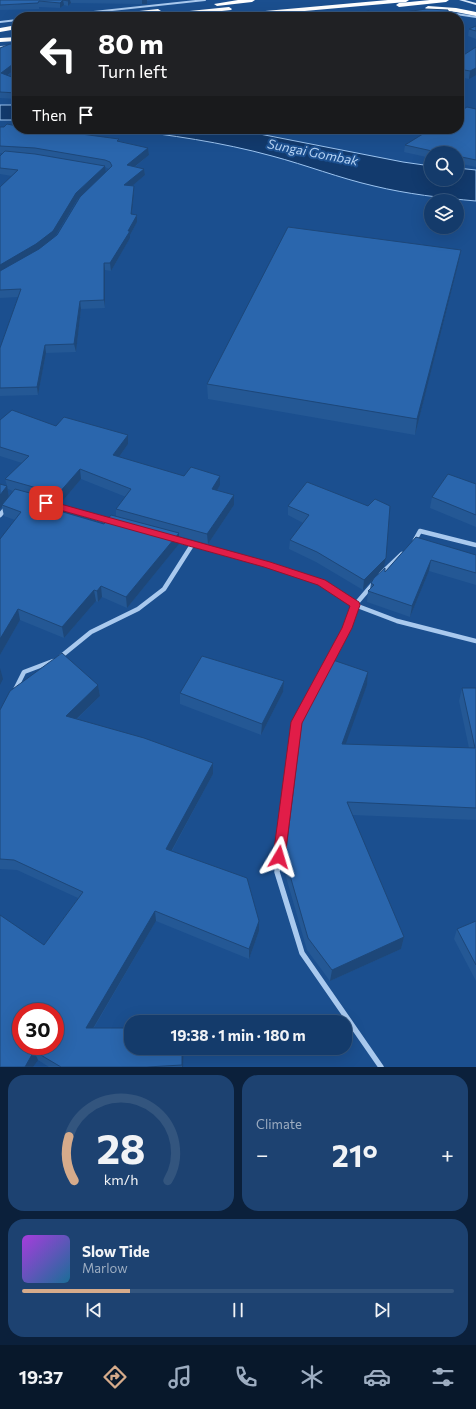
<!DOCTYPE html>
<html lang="en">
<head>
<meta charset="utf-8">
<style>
  body { margin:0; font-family:Commissioner,sans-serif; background:#1d4271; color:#f1f3f6; height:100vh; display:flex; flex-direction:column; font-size:15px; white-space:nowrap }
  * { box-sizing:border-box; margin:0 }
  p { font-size:13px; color:#9dadc1 }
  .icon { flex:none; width:22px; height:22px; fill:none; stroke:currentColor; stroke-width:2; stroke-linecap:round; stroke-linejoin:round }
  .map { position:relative; height:1067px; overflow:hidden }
  .details { display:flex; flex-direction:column; gap:8px; padding:8px; background:#0b203b; flex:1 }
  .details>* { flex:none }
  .top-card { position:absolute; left:12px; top:12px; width:452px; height:122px; border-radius:16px; box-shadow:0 4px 16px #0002,0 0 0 1px #33557e; background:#202124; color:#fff; overflow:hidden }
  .fabs { position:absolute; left:424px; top:146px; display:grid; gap:8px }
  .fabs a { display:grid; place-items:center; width:40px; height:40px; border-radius:50%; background:#143b6b; box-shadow:0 4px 16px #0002,0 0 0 1px #33557e; font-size:20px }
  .speed { position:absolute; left:12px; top:1003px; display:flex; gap:8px; font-size:20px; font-weight:700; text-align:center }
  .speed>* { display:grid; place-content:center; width:52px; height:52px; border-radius:50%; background:#143b6b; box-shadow:0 4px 16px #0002,0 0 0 1px #33557e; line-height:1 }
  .speed .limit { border:6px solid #d22; background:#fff; color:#111 }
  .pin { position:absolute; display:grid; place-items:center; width:34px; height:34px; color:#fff; margin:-17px; border-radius:8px; box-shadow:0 2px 6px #0006 }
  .me { position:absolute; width:44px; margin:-22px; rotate:7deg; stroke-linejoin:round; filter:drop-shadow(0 0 3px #0008) }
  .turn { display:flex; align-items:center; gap:14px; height:84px; padding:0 20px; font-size:18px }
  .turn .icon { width:52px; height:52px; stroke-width:2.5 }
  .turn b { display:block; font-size:28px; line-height:34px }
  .then { display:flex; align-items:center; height:38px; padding:0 20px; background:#0003; gap:8px; font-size:15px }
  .big { font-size:30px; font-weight:700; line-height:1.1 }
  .details .widget { flex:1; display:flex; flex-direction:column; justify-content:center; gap:6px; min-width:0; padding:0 14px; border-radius:16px; background:#1d4271 }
  .details .dial { align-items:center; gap:0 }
  .dial svg { height:104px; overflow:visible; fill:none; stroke:#33557e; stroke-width:7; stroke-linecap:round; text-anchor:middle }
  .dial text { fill:#f1f3f6; stroke:none }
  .song { display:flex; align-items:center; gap:12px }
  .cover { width:48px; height:48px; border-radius:6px; background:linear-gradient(135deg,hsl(280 70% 55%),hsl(200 70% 35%)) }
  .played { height:4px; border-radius:2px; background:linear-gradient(90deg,#d6ab8b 25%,#33557e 25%) }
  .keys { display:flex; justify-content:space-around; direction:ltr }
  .heat { display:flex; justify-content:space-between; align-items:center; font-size:22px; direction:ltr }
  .details .tiles { flex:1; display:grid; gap:8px; grid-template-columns:1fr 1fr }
  .widget:last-child { grid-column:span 2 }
  .trip { position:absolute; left:124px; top:1015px; width:228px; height:40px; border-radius:16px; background:#143b6b; box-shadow:0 4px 16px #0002,0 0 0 1px #33557e; font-weight:700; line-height:40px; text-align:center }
  .tab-bar { display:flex; height:64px; justify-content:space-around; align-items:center; background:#08182b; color:#9dadc1 }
  .tab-bar .icon { width:28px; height:28px }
  .tab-bar .active { color:#d6ab8b }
  .tab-bar b { font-size:18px; color:#f1f3f6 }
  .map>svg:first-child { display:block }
  .water { fill:#123a6d; stroke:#9cc4f0 }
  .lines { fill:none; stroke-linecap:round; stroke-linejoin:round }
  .street-far2 { stroke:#a9c9ee; stroke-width:2 }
  .street-far1 { stroke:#a9c9ee; stroke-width:4.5 }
  .street { stroke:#a9c9ee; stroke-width:5.5 }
  .secondary { fill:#d6e6fa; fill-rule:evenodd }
  .highway { fill:#fff; fill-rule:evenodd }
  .wall { fill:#245895; fill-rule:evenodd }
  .shaded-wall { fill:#1d4779 }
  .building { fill:#2a66ad; stroke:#1d4779; fill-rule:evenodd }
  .route { fill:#e11d48; stroke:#92132f }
  .labels { text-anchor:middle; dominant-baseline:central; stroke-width:4; stroke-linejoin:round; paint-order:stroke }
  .far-water-label { font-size:13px; font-style:italic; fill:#b5d3f5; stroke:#1b4f8f }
</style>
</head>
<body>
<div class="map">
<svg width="476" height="1067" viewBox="0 0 476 1067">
  <rect width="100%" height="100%" fill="#1b4f8f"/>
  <path class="water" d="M 0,105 L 17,105 L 17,120 L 0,120 Z
    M 119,129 L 234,129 L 403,162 L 431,166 L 431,179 L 457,179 L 457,168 L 476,170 L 476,201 C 442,198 407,194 374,186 C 339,178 306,165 272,156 C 221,142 170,135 119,129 Z"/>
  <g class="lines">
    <path class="street-far2" d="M 443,12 L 476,17
      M 369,14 L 410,12
      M 47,17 L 205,0
      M 0,22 L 17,20
      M 0,47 L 17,46"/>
    <path class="street-far1" d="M 49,504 L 111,522
      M 0,515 L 6,508
      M 176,540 L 266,564 L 322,582 L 355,605 L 397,621 L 476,641
      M 415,540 L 420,531 L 476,545
      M 381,574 L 402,554
      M 59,658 L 91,632 L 138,609 L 164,589 L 192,545
      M 15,690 L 24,672 L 53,661
      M 312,692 L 347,628 L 355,605 L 373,584
      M 294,740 L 296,722 L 305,706"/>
    <path class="street" d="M 294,739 L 277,872 L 302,953 L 381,1067"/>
    <path class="secondary" d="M 459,0 L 465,0 L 476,3 L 476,5 Z"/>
    <path class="highway" d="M 238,0 L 255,0 L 252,2 L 217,6 L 214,4 Z
      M 388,0 L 409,0 L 406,2 L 238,17 L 216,17 L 219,15 Z
      M 430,0 L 449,0 L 446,2 L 399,7 L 396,5 L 399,3 Z
      M 428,6 L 456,8 L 476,12 L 476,16 L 456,12 L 426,9 L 425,8 Z
      M 229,7 L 232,9 L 231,10 L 167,17 L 147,17 L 150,15 Z
      M 158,9 L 161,11 L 160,12 L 118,17 L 99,17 L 102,15 Z
      M 17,25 L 17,29 L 0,32 L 0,28 Z
      M 17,37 L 17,41 L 0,42 L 0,38 Z"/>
  </g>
  <path class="wall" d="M 0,0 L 154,0 L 147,1 L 147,4 L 142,4 L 71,3 L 68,6 L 64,5 L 60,8 L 39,7 L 39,9 L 0,10 Z
    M 476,26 L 476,39 L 468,36 L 469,29 Z
    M 17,45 L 17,68 L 7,76 L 17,79 L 17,99 L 0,98 L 0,48 Z
    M 476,47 L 469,79 L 459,77 L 459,58 Z
    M 476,109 L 476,167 L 457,163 L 457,153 L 431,153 L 431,158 L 404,152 L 405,145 Z
    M 0,127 L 120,141 L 148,148 L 149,155 L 135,167 L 144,169 L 145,175 L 132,186 L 134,193 L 132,214 L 137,222 L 130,235 L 130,238 L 111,271 L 105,270 L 105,308 L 81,309 L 76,352 L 46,353 L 38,395 L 0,396 L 0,348 L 18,297 L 0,298 L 0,187 L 12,176 L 0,174 L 0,156 L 4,153 L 0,153 ZM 105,167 L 109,169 L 106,172 ZM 80,197 L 57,235 L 55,236 L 77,200 Z
    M 461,250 L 458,265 L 415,435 L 208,399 L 207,384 Z
    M 0,420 L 56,426 L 128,435 L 128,444 L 119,457 L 184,476 L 220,476 L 220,485 L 217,490 L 234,505 L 208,544 L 179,536 L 179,544 L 127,608 L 102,597 L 98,602 L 96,601 L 64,638 L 20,620 L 0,655 L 15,520 L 4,516 L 2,507 L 0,509 L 0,484 L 7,486 L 9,496 L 13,491 L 8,489 L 5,479 L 22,463 L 0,456 ZM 81,479 L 126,497 L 116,509 L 116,516 L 104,524 L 54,509 L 53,502 L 60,504 Z
    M 307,482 L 386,558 L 384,567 L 363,590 L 316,562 L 289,549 L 290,540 L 303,523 L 288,515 L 288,506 Z
    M 476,484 L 476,527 L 430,508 L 432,497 Z
    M 416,537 L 476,555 L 476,585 L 429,571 L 410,617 L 367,602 L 368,591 L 370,589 L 371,583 L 385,572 Z
    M 368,672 L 367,685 L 345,744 L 469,748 L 459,701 L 462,688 L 476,688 L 476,820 L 352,815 L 404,937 L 401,949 L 330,981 L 307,950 L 284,870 L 285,858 L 315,689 Z
    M 284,681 L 283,692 L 261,735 L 180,704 L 180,693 Z
    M 98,685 L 100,696 L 77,719 L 213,774 L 172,851 L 259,931 L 249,959 L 156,921 L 94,1028 L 184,1048 L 183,1067 L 49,1067 L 38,1060 L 0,1067 L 44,945 L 78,898 L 17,870 L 0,869 L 0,710 Z
    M 476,921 L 476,981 L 454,939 L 457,929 Z"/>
  <path class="shaded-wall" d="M 63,0 L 64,5 L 60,8 L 60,3 Z
    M 68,0 L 70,0 L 71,3 L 68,6 Z
    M 142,0 L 147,0 L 147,4 L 142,4 Z
    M 17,61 L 17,68 L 2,79 L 1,73 Z
    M 476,68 L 476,75 L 469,79 L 470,71 Z
    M 148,148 L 149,155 L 128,172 L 127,165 Z
    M 105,166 L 106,173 L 77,200 L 54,238 L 37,252 L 0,273 L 0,265 Z
    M 144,169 L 145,175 L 125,192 L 124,185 Z
    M 134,186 L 134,193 L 131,222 L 131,214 Z
    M 137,215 L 137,222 L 130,235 L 130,238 L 111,271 L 110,263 Z
    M 461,250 L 458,265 L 415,435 L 417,419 Z
    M 104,263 L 105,270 L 105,308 L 104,300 Z
    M 80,301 L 81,309 L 76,352 L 74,344 Z
    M 45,345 L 46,353 L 38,395 L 37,387 Z
    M 128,435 L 128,444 L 114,464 L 113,455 Z
    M 80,469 L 81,479 L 60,504 L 58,494 Z
    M 220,476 L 220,485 L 212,499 L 212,489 Z
    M 7,486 L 9,497 L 2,505 L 2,507 L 0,509 L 0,495 Z
    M 234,495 L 234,505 L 208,544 L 207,534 Z
    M 52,499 L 54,510 L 46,507 Z
    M 179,533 L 179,544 L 127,608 L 126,597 Z
    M 386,558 L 384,567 L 363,590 L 364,580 Z
    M 431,560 L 429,571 L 410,617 L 412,606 Z
    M 101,586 L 102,597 L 98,602 L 97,591 Z
    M 94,590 L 96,601 L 64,638 L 62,627 Z
    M 18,609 L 20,620 L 0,655 L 0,639 Z
    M 0,668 L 3,679 L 0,685 Z
    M 368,672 L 367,685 L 341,757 L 342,744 Z
    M 284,681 L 283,692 L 261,735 L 262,724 Z
    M 98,685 L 100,696 L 68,727 L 66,716 Z
    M 213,763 L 213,774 L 167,859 L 166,849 Z
    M 155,911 L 156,921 L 88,1037 L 86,1028 Z
    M 259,921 L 259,931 L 249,959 L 249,949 Z
    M 404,937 L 401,949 L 330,981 L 332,970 Z
    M 182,1048 L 184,1048 L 183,1067 L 182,1067 Z
    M 34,1051 L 38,1060 L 33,1067 L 25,1067 Z"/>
  <path class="building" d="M 0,0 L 68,0 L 68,1 L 63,0 L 60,3 L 39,1 L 38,3 L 0,5 Z
    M 426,9 L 448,10 L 449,17 L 331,17 L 369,11 L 377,16 Z
    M 476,26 L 476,31 L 469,29 Z
    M 10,44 L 17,45 L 17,61 L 1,73 L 17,79 L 17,93 L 0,92 L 0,48 Z
    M 476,47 L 476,68 L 470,71 L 459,69 L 459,58 Z
    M 467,107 L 476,109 L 476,160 L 457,156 L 457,153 L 441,153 L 405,145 L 431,129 L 459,129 L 459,112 Z
    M 7,124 L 17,126 L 17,129 L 43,129 L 119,139 L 117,141 L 148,148 L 127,165 L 144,169 L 124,185 L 134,186 L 131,214 L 137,215 L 128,231 L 130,231 L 110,263 L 104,263 L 104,300 L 80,301 L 74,344 L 45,345 L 37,387 L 0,388 L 0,348 L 21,289 L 0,290 L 0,271 L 39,249 L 57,235 L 80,197 L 112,166 L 110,162 L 105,160 L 35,148 L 0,146 L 0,127 L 4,127 Z
    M 5,151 L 35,154 L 105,166 L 76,193 L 53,231 L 36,244 L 0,265 L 0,187 L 18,170 L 0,168 L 0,156 Z
    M 288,227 L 461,250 L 417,419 L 207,384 Z
    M 12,410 L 56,426 L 64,417 L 128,435 L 113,455 L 184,476 L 191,467 L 220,476 L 212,489 L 234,495 L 207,534 L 116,509 L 131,489 L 80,469 L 58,494 L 5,479 L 29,456 L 0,447 L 0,420 Z
    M 448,474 L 476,484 L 476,515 L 432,497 Z
    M 307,482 L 368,506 L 375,499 L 390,506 L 386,558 L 364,580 L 317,552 L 290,540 L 309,515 L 288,506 Z
    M 0,484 L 7,486 L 0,495 Z
    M 15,489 L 52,499 L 46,507 L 104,524 L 111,515 L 179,533 L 126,597 L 101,586 L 97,591 L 94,590 L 62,627 L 18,609 L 0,639 L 0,539 L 21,512 L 2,505 Z
    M 416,537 L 476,555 L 476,573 L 431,560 L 412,606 L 368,591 L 374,585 L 371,583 L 374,578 L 385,568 L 385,572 Z
    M 62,653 L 98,685 L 66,716 L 144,738 L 213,763 L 166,849 L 247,878 L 259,921 L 249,949 L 155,911 L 86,1028 L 131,1028 L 131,1048 L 182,1048 L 182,1065 L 147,1067 L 61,1067 L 34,1051 L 25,1067 L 0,1067 L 0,915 L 44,945 L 83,892 L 14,860 L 0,859 L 0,710 L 10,691 ZM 21,1012 L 55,1012 L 55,1046 L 21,1046 Z
    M 202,656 L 284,681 L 262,724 L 180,693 Z
    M 330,659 L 368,672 L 342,744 L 475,748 L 462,688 L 476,688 L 476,808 L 347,802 L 404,937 L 332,970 L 308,938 L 285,858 L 304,704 L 313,688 L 315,689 Z
    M 476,921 L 476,965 L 457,929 Z"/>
  <path class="route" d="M 46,500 L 270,562 L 325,580 L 359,602 L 360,605 L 352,628 L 302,723 L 285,857 L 283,861 L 279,863 L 275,861 L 273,857 L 291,722 L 342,628 L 350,606 L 318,585 L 264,567 L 42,505 L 41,503 Z"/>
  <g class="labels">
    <g class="far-water-label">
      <text transform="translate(313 152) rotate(11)">Sungai Gombak</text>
    </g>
  </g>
</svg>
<div class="fabs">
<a><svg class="icon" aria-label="search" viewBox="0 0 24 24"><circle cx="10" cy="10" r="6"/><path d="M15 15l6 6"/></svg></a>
<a><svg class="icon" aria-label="layers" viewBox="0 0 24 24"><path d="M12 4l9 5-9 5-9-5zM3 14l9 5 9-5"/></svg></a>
</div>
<div class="speed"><div class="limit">30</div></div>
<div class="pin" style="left:46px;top:503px;background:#d93025"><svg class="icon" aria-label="arrive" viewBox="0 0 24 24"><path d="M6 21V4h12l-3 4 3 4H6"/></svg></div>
<svg class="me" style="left:279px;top:857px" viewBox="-20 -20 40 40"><path d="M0-17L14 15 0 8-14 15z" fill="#e11d48" stroke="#fff" stroke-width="4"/></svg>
<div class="trip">19:38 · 1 min · 180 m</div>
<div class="top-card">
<div class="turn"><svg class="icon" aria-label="left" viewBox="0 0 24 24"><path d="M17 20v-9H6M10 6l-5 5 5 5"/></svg><div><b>80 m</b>Turn left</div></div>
<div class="then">Then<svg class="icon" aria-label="arrive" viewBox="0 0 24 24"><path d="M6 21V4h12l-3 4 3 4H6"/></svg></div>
</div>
</div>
<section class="details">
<div class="tiles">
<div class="widget dial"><svg viewBox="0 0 100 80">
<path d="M14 69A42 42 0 1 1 86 69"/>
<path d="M14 69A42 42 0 0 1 10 35" stroke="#d6ab8b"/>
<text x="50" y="56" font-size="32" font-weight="700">28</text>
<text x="50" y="72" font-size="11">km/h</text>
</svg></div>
<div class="widget"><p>Climate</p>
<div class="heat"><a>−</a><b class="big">21°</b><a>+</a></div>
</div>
<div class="widget">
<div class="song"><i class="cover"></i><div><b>Slow Tide</b><p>Marlow</p></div></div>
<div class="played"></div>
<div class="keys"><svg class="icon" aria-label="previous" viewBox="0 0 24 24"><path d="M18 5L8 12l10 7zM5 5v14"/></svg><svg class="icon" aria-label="pause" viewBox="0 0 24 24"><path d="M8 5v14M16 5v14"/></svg><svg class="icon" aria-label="next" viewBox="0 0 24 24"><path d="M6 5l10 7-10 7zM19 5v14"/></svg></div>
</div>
</div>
</section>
<nav class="tab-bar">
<b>19:37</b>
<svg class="icon active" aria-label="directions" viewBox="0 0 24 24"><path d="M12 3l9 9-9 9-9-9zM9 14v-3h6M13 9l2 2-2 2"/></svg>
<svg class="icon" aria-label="music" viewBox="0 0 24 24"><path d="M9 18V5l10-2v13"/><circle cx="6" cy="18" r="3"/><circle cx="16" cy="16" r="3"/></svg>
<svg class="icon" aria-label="phone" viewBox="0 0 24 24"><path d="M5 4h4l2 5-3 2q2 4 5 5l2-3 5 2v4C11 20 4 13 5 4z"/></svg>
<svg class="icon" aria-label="climate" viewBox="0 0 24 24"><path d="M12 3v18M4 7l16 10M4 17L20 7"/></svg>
<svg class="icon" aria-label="car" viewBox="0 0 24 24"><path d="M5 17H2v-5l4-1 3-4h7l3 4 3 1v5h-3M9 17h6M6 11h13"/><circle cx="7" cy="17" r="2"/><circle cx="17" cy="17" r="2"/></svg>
<svg class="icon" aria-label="filters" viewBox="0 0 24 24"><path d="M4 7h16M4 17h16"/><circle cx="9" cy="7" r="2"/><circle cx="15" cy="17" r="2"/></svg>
</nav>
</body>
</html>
